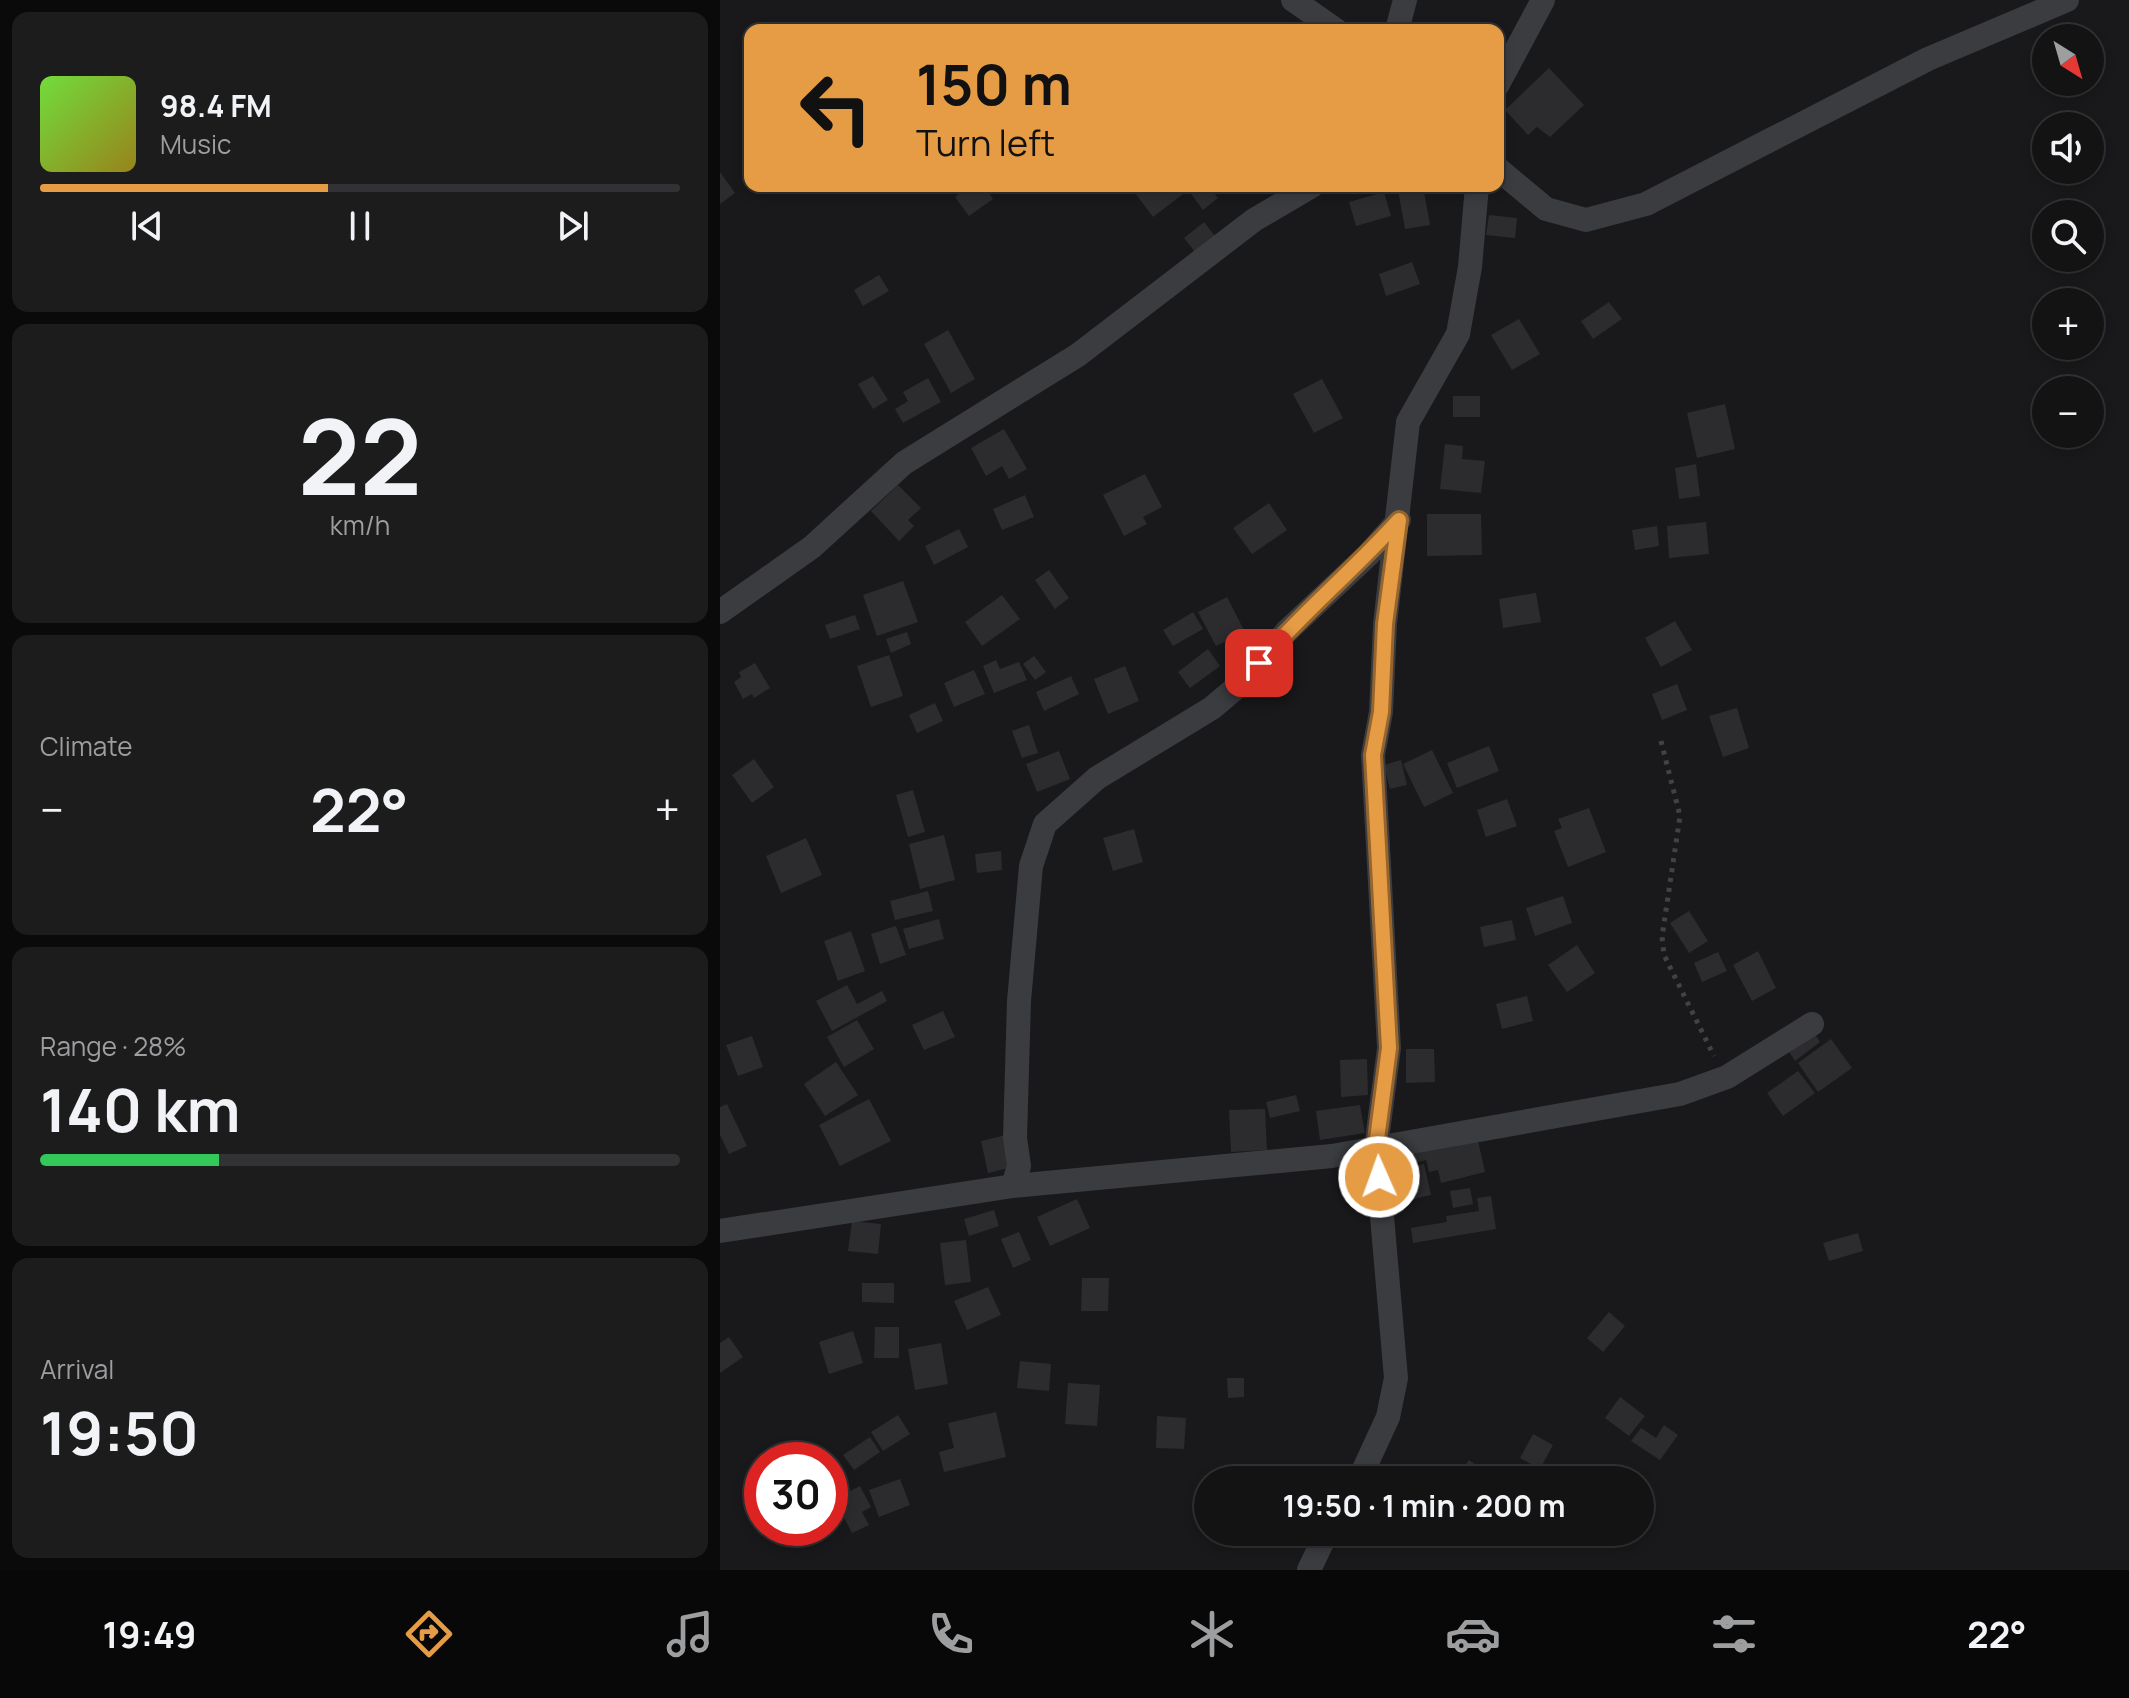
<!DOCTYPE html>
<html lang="en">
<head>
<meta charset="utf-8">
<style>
  body { margin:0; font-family:Manrope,sans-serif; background:#1c1c1d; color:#f1f3f6; height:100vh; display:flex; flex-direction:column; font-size:30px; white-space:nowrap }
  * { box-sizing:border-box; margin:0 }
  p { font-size:26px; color:#9d9ea0 }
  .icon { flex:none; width:44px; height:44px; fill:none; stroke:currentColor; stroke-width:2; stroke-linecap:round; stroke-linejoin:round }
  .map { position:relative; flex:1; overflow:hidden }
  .drawer { display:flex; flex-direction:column; gap:12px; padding:12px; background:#0a0a0b; width:720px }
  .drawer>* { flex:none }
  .hud { position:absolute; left:24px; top:24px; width:760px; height:168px; border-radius:16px; box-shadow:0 4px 12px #0003,0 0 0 2px #323234; background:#e69c45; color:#111; overflow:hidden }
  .needle { width:52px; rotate:143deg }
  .tools { position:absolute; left:1312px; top:24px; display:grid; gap:16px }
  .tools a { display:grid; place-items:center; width:72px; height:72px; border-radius:50%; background:#131314; box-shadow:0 4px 12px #0003,0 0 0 2px #323234; font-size:40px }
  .speed { position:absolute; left:24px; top:1442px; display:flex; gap:16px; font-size:40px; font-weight:700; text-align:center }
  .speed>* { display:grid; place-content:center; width:104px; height:104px; border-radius:50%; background:#131314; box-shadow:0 4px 12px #0003,0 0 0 2px #323234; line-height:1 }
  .speed .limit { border:12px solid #d22; background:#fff; color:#111 }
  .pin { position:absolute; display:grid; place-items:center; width:68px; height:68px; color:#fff; margin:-34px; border-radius:16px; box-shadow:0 4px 12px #0006 }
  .me { position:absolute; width:88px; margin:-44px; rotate:358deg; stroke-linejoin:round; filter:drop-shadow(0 0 6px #0008) }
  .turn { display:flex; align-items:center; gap:28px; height:168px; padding:0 40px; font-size:36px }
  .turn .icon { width:104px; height:104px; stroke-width:2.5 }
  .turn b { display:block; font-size:56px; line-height:68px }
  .big { font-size:60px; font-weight:700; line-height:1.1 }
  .drawer .card { flex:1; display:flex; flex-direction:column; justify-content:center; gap:12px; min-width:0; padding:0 28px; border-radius:16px; background:#1c1c1d }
  .drawer .dial { align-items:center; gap:0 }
  .dial b { font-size:104px; line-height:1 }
  .song { display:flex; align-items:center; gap:24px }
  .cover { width:96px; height:96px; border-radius:12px; background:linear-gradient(135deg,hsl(100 70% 55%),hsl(50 70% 35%)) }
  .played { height:8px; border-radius:4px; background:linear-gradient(90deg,#e69c45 45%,#323234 45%) }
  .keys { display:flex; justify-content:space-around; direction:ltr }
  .heat { display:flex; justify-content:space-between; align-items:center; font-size:44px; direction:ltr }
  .charge { height:12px; border-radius:6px; background:linear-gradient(90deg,#34c759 28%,#323234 0) }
  .trip { position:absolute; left:474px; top:1466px; width:460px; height:80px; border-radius:40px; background:#131314; box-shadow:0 4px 12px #0003,0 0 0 2px #323234; font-weight:700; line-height:80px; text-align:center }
  .dock { display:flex; height:128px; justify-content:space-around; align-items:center; background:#080808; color:#9d9ea0 }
  .dock .icon { width:56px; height:56px }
  .dock .current { color:#e69c45 }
  .dock b { font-size:36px; color:#f1f3f6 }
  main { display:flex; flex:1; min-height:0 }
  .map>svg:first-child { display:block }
  .building { fill:#2c2c2f }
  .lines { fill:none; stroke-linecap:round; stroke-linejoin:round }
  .path { stroke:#404346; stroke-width:5; stroke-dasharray:4 6; stroke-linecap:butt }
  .street { stroke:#3a3c40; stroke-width:24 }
  .route-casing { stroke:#96652d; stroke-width:20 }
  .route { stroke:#e69c45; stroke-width:14 }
</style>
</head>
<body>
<main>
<section class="drawer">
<div class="card">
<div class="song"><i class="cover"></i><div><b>98.4 FM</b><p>Music</p></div></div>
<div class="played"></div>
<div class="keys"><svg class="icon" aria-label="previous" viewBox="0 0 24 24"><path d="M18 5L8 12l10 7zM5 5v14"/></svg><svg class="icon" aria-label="pause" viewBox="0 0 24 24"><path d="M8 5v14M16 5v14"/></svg><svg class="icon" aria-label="next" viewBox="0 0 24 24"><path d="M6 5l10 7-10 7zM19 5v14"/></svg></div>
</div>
<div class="card dial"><b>22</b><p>km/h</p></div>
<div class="card"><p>Climate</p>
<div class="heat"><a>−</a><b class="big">22°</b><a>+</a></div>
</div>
<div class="card"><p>Range · 28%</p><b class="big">140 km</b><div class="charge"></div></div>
<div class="card"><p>Arrival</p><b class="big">19:50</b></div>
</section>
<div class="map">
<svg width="1409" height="1570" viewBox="0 0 1409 1570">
  <rect width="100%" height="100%" fill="#19191b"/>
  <path class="building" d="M 829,68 L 864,105 L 830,137 L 817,127 L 808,135 L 785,110 Z
    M 0,172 L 15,193 L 0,204 Z
    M 249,186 L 264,186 L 273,199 L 249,216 L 235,197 Z
    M 417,186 L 458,186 L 463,194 L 433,217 L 412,189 Z
    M 489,186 L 498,198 L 483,210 L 466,187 Z
    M 703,186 L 710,225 L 685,229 L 678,190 Z
    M 664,192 L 671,216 L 636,226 L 629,202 Z
    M 769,215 L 797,218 L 795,238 L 766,235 Z
    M 484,222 L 495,236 L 475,252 L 464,238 Z
    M 692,262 L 700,284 L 666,296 L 659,274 Z
    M 159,275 L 169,291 L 143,306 L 134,290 Z
    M 889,302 L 902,319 L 873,339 L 861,321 Z
    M 799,319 L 820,354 L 792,370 L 771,335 Z
    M 228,330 L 255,379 L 231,393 L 204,344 Z
    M 153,376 L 168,400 L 153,409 L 138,384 Z
    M 208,378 L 221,402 L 183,423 L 175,409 L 188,401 L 183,392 Z
    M 602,379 L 623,418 L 594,433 L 573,394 Z
    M 733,396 L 760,396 L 760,417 L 733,417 Z
    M 1005,404 L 1015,449 L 977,458 L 967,413 Z
    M 284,429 L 307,469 L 289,479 L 282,466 L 266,476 L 251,448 Z
    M 725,444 L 743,446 L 742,459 L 765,461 L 761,493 L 720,489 Z
    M 976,464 L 980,496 L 959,499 L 955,468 Z
    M 425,474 L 442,507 L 423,517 L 427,524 L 404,536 L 383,495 Z
    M 178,485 L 201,508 L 188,520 L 194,526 L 179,541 L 151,511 Z
    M 305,495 L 314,517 L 282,530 L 273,509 Z
    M 549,503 L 567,530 L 532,554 L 513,528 Z
    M 707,514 L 761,514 L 762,555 L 707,556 Z
    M 986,522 L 989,554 L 949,558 L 947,526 Z
    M 937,526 L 939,546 L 915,550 L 912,530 Z
    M 239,529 L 248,547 L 214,565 L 205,546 Z
    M 329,570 L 349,598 L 335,609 L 315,580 Z
    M 183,581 L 198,622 L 157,636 L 143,595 Z
    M 816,593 L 821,622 L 783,628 L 779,599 Z
    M 282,595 L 300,619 L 262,646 L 245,622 Z
    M 507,597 L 525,632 L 496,646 L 478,612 Z
    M 473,612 L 483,629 L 453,646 L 443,630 Z
    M 135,615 L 140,629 L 110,639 L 105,625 Z
    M 955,621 L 972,650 L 941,667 L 925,638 Z
    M 187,632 L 191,644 L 171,653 L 166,639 Z
    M 488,649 L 500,666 L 470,688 L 458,672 Z
    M 169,655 L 183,696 L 151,707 L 137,666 Z
    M 314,656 L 326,672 L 315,680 L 303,664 Z
    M 276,660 L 280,669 L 299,662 L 307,680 L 274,693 L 263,666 Z
    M 35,663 L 50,688 L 34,698 L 32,694 L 23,699 L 14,682 L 21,677 L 19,672 Z
    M 405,666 L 419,701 L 388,714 L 374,679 Z
    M 254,670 L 265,694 L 234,707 L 224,683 Z
    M 351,676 L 359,694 L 324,711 L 316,692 Z
    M 957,684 L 967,710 L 942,720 L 932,694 Z
    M 215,703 L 223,721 L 197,733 L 189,715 Z
    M 1017,708 L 1029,748 L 1003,757 L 989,716 Z
    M 309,725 L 318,753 L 302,758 L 292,731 Z
    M 769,746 L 779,771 L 737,788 L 727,763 Z
    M 712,750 L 733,793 L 704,807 L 683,764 Z
    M 339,751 L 350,779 L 317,792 L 306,764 Z
    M 34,759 L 54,787 L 32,803 L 12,775 Z
    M 681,760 L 687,785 L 670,789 L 664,765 Z
    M 193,790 L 205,832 L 188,837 L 176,795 Z
    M 787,799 L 797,826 L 766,837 L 757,810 Z
    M 869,808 L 886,852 L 848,867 L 834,831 L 842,828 L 838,819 Z
    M 414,829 L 423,862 L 393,871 L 383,838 Z
    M 224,835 L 235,880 L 200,889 L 189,844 Z
    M 86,838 L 102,875 L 61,893 L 46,856 Z
    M 281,851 L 282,870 L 257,873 L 255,854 Z
    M 208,891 L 213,911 L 175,920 L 170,901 Z
    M 843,896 L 852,923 L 815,936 L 806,908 Z
    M 969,911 L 988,941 L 969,953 L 950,923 Z
    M 219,919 L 224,939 L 189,949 L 183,929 Z
    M 792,920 L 796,940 L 764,947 L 760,927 Z
    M 176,926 L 186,955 L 160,964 L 151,934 Z
    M 131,931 L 145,971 L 118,981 L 104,941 Z
    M 857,945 L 875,973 L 847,992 L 828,965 Z
    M 1038,951 L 1056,988 L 1032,1001 L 1013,965 Z
    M 998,952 L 1007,971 L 982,982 L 974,963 Z
    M 127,985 L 137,1004 L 162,991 L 167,1001 L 112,1031 L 96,1001 Z
    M 807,996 L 813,1021 L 782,1029 L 776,1004 Z
    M 223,1011 L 235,1037 L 204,1050 L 192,1025 Z
    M 137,1020 L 154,1049 L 124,1067 L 107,1037 Z
    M 1093,1031 L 1100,1042 L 1075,1061 L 1068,1050 Z
    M 32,1036 L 43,1067 L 18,1076 L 6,1045 Z
    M 1111,1039 L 1132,1068 L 1098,1092 L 1078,1063 Z
    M 686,1049 L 714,1049 L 715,1082 L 686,1083 Z
    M 647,1059 L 648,1095 L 621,1097 L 620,1060 Z
    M 116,1062 L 138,1095 L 105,1116 L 84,1084 Z
    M 1078,1071 L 1095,1093 L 1063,1116 L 1047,1093 Z
    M 576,1095 L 580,1111 L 550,1118 L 546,1102 Z
    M 149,1099 L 171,1141 L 120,1166 L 99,1125 Z
    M 7,1104 L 27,1146 L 9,1154 L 0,1135 L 0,1107 Z
    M 640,1105 L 645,1133 L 600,1140 L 596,1111 Z
    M 545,1109 L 547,1150 L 511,1152 L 509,1110 Z
    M 286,1135 L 293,1167 L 268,1173 L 261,1141 Z
    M 757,1136 L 765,1172 L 721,1183 L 718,1170 L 709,1172 L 706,1160 L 673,1169 L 669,1152 Z
    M 704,1164 L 711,1195 L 680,1202 L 673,1170 Z
    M 750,1188 L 753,1204 L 733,1208 L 730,1191 Z
    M 771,1196 L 776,1229 L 693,1243 L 691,1228 L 727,1222 L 726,1216 L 759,1211 L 757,1198 Z
    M 357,1199 L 370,1228 L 330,1246 L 317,1217 Z
    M 274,1210 L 279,1226 L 249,1236 L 244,1219 Z
    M 132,1221 L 161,1224 L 158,1254 L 128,1251 Z
    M 299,1232 L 311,1260 L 293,1268 L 281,1239 Z
    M 1138,1233 L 1143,1251 L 1109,1261 L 1103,1243 Z
    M 246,1240 L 251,1282 L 225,1285 L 220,1243 Z
    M 362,1278 L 389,1278 L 388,1311 L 361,1311 Z
    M 142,1283 L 174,1283 L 174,1303 L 142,1302 Z
    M 268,1287 L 281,1315 L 247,1330 L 234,1301 Z
    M 889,1312 L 905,1326 L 883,1352 L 867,1338 Z
    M 155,1327 L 179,1327 L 179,1358 L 154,1358 Z
    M 133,1331 L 143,1363 L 109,1374 L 99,1342 Z
    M 9,1337 L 23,1357 L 0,1373 L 0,1343 Z
    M 221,1343 L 228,1384 L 195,1390 L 188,1349 Z
    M 300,1361 L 331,1364 L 329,1391 L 297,1388 Z
    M 507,1378 L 524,1378 L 524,1397 L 508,1398 Z
    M 348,1383 L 380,1385 L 377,1426 L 345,1424 Z
    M 900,1397 L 925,1416 L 909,1436 L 885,1418 Z
    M 276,1412 L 286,1457 L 224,1472 L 219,1452 L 234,1448 L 228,1423 Z
    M 178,1415 L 190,1434 L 163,1451 L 151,1432 Z
    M 437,1416 L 466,1418 L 464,1449 L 436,1448 Z
    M 944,1425 L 958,1435 L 940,1460 L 911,1441 L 921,1428 L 936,1438 Z
    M 813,1434 L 833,1445 L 820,1469 L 800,1458 Z
    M 150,1437 L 160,1452 L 134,1470 L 123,1455 Z
    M 78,1446 L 88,1460 L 59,1460 Z
    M 749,1460 L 763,1470 L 756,1480 L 735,1480 Z
    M 180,1479 L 190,1505 L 159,1517 L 149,1490 Z
    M 140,1486 L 151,1507 L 142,1512 L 149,1525 L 132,1533 L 114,1499 Z
    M 68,1528 L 100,1528 L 104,1537 L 90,1543 L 86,1536 L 75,1542 Z"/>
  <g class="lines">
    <path class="path" d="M 941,741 L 960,816 L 942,937 L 944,955 L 994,1056"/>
    <path class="street" d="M 573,0 L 616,30
      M 677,30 L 685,0
      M 778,84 L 823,0
      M 778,169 L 826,209 L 866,220 L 926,204 L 1208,59 L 1347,0
      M 0,612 L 92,547 L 184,463 L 358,355 L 534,220 L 592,186
      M 293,1186 L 299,1166 L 295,1138 L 299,1001 L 311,866 L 325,824 L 377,778 L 492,708 L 525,680 L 567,631 L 648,555 L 679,520
      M 0,1231 L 293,1186 L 612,1156 L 960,1094 L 1007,1077 L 1092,1024
      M 639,1480 L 668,1417 L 676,1378 L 656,1147 L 669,1048 L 653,755 L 661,712 L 665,624 L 688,422 L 738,334 L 750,267 L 757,186
      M 589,1570 L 607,1532"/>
  </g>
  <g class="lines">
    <g class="route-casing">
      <path id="route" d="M 539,663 C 583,612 634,570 679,520 L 665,624 L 661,712 L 653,755 L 669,1048 L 656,1147 L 659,1177"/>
    </g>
    <use href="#route" class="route"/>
  </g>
</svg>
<div class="tools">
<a><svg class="needle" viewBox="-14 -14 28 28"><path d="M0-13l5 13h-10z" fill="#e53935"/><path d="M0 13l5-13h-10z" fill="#9d9ea0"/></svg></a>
<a><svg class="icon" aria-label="sound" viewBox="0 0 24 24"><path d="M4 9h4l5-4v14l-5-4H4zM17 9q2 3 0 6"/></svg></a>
<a><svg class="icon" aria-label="search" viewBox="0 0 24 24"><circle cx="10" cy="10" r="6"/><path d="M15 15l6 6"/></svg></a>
<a>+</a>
<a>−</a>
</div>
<div class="speed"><div class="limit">30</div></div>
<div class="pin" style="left:539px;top:663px;background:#d93025"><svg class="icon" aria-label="arrive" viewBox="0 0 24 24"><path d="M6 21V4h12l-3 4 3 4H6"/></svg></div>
<svg class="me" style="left:659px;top:1177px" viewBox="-20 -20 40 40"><circle r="17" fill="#e69c45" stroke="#fff" stroke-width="3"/><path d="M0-11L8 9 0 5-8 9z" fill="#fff"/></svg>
<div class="trip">19:50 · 1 min · 200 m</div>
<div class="hud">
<div class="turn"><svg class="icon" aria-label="left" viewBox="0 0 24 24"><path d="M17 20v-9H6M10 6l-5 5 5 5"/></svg><div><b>150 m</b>Turn left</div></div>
</div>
</div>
</main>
<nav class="dock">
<b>19:49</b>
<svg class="icon current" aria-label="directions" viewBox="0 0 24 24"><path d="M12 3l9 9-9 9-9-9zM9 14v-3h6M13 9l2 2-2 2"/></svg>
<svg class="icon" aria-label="music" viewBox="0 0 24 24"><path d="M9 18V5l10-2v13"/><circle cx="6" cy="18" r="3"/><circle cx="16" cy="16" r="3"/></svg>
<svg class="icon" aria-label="phone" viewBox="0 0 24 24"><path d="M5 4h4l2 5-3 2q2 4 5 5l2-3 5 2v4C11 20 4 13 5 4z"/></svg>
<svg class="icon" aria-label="climate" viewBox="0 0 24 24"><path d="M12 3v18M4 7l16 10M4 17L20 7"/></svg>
<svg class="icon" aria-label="car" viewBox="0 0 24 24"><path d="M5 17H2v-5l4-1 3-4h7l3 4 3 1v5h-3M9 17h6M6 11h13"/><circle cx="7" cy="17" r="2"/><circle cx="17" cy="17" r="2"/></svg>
<svg class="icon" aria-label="filters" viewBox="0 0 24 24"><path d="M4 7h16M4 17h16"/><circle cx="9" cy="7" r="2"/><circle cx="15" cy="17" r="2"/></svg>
<b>22°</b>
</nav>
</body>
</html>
